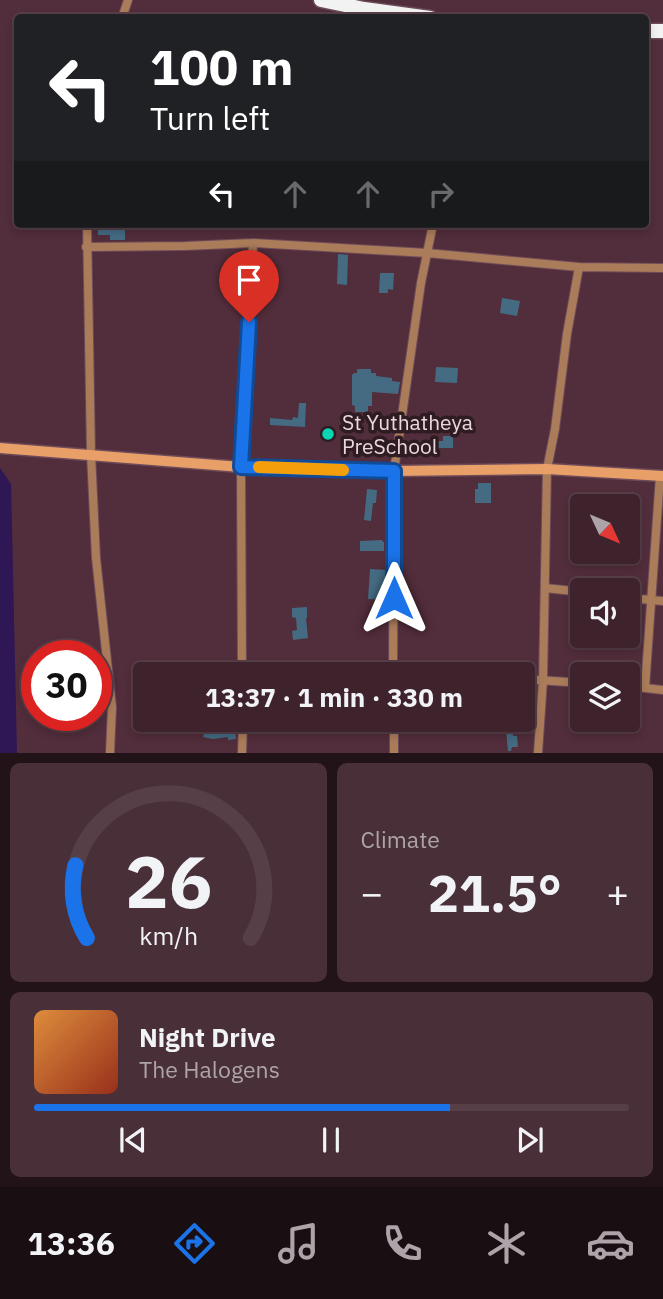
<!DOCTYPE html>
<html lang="en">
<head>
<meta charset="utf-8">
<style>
  body { margin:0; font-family:"IBM Plex Sans",sans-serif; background:#492f38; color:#f1f3f6; height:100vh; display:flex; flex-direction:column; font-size:26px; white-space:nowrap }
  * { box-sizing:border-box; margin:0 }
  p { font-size:23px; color:#ada4a9 }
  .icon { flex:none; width:38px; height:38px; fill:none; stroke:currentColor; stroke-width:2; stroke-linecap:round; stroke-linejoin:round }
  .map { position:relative; height:753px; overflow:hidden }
  .drawer { display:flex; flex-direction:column; gap:10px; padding:10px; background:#221318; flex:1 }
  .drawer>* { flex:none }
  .top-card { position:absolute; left:14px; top:14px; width:635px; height:214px; border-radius:7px; box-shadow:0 4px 10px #0003,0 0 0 2px #573f48; background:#202124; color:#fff; overflow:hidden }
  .needle { width:46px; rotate:134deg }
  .controls { position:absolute; left:570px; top:494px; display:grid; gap:14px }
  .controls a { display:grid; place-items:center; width:70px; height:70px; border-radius:7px; background:#3e222c; box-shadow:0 4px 10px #0003,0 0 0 2px #573f48; font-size:35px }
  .speed { position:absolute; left:21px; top:640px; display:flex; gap:14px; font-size:35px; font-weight:700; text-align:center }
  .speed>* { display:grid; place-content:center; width:91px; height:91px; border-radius:50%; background:#3e222c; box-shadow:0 4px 10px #0003,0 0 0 2px #573f48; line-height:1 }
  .speed .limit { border:10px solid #d22; background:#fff; color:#111 }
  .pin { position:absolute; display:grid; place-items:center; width:60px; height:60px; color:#fff; margin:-72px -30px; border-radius:50% 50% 50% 0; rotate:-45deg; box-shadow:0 0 7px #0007 }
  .pin .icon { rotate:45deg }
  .me { position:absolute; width:77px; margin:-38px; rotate:0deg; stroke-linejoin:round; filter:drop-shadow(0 0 5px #0008) }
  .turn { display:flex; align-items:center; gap:24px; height:147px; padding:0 21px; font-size:32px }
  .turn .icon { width:91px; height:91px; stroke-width:2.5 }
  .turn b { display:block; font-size:49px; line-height:60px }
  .lanes { display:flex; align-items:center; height:66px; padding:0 21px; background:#0003; justify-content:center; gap:35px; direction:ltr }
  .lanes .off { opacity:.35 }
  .big { font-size:52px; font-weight:800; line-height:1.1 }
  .drawer .widget { flex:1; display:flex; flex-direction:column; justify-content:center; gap:10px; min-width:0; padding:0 24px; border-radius:10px; background:#492f38 }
  .drawer .dial { align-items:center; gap:0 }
  .dial svg { height:182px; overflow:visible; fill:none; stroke:#573f48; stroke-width:7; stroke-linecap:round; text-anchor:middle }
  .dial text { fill:#f1f3f6; stroke:none }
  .song { display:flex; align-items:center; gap:21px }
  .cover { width:84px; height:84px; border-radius:10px; background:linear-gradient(135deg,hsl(30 70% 55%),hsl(10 70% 35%)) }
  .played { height:7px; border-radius:4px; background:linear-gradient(90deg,#1a73e8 70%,#573f48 70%) }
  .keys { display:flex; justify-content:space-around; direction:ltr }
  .heat { display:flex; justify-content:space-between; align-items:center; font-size:38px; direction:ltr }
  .drawer .tiles { flex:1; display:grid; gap:10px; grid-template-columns:1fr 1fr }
  .widget:last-child { grid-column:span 2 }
  .trip { position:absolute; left:133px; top:662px; width:402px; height:70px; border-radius:7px; background:#3e222c; box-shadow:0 4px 10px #0003,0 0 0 2px #573f48; font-weight:800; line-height:70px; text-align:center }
  .menu { display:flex; height:112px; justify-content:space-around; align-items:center; background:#190e12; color:#ada4a9 }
  .menu .icon { width:49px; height:49px }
  .menu .current { color:#1a73e8 }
  .menu b { font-size:32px; color:#f1f3f6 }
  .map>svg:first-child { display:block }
  .water { fill:#2f1655 }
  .building { fill:#456b83 }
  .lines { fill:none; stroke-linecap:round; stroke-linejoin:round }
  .street-casing { stroke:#6e4b58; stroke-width:10 }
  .secondary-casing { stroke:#6e4b58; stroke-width:13 }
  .highway-casing { stroke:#6e4b58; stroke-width:17 }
  .street { stroke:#ab7c5a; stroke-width:8 }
  .secondary { stroke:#e99f68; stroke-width:10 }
  .highway { stroke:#f2f2f2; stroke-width:14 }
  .route-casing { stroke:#114b97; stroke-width:18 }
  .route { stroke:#1a73e8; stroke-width:12 }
  .slow { stroke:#f59e0b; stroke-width:12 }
  .poi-dot { fill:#0ad5b5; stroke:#2d1c22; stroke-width:2.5 }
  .labels { text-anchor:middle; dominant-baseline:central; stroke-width:7; stroke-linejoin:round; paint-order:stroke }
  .poi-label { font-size:21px; fill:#edd5dc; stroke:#2d1c22; text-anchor:start }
</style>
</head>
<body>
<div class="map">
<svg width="663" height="753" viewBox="0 0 663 753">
  <rect width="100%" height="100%" fill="#522d3b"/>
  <path class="water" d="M 0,468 L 11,484 L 17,753 L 0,753 Z"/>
  <path class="building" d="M 98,224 L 114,224 L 114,229 L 125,229 L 125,240 L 110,240 L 110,235 L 98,235 Z
    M 338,254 L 348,255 L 347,285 L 337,284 Z
    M 380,273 L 394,273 L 393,290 L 388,289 L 388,293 L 379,293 Z
    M 502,298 L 520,301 L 517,316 L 500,313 Z
    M 436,367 L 458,368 L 457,383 L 435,382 Z
    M 357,369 L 371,369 L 371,373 L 376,373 L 376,376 L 392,378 L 392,381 L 400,382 L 398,394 L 372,392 L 372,406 L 368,406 L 368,412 L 355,412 L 355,406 L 352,405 L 352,375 L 354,373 L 357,373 Z
    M 299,403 L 306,403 L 305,427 L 270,425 L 270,418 L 292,420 L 293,417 L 298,418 Z
    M 443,436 L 453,436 L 453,448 L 438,448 L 438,456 L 413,454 L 414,441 L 443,441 Z
    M 478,483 L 491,483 L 491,503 L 475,503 L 475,489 L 478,489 Z
    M 367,489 L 377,490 L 376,503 L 373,503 L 371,521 L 364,520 Z
    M 382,540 L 383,542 L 384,542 L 384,551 L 360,551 L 360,541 Z
    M 370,569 L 387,570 L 387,600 L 368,599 Z
    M 307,607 L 307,618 L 306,618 L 308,638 L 293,640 L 292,631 L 297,630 L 296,618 L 292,617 L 292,608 Z
    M 497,719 L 514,719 L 513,736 L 517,736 L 518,747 L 512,747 L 511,751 L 508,751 L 506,730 L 496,729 Z
    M 206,726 L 222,729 L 235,728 L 236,739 L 228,740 L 228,737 L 213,739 L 203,737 Z"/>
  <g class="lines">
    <g class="street-casing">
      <path id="street" d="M 122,18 L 128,0
        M 87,224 L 91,454 L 96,558 L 112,707 L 110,753
        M 86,247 L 185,246 L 253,243 L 427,253 L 579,267
        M 545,588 L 583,592
        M 628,598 L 663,601
        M 242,674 L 241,467 L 253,243
        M 393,674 L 394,471 L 421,283 L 433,224
        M 523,679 L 583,683
        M 628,686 L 663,690
        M 645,688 L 660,476
        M 394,719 L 394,753
        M 242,753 L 243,719
        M 538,753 L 543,680 L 547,469 L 555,429 L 567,334 L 579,267 L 663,268"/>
    </g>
    <g class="secondary-casing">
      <path id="secondary" d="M 0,448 L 241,467 L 394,471 L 547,469 L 663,476"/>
    </g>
    <g class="highway-casing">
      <path id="highway" d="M 321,0 L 364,9 L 430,18
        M 646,31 L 663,31"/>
    </g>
    <use href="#street" class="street"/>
    <use href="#secondary" class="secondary"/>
    <use href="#highway" class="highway"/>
  </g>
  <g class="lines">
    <g class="route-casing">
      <path id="route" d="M 249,322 L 241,467 L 394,471 L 394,598"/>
    </g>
    <use href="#route" class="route"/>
    <path class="slow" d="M 259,467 L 343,470"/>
  </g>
  <circle class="poi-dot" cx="328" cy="434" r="7"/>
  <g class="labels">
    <g class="poi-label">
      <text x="342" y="422">St Yuthatheya<tspan x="342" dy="24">PreSchool</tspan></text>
    </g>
  </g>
</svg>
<div class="controls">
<a><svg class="needle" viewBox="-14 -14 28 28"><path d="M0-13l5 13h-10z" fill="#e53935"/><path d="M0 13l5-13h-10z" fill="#ada4a9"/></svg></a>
<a><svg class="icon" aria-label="sound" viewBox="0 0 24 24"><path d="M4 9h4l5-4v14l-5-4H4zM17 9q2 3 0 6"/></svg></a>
<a><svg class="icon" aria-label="layers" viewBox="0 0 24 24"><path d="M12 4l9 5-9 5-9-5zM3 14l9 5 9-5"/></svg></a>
</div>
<div class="speed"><div class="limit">30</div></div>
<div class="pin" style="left:249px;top:322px;background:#d93025"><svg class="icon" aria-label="arrive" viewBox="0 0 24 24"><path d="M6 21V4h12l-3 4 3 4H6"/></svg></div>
<svg class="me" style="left:394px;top:598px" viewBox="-20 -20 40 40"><path d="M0-17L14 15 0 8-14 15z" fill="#1a73e8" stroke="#fff" stroke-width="4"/></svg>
<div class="trip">13:37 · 1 min · 330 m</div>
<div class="top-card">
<div class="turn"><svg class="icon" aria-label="left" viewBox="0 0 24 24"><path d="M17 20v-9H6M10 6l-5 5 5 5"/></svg><div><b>100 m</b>Turn left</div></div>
<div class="lanes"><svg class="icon" aria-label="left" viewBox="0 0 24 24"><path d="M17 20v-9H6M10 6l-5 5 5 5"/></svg><svg class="icon off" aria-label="ahead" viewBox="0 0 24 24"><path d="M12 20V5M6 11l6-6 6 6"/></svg><svg class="icon off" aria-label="ahead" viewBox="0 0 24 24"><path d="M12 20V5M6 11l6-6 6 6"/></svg><svg class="icon off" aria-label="right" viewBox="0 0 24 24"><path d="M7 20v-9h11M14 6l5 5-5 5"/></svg></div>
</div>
</div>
<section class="drawer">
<div class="tiles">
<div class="widget dial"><svg viewBox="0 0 100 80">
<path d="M14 69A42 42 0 1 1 86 69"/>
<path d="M14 69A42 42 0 0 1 9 37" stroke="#1a73e8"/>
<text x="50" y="56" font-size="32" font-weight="700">26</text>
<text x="50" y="72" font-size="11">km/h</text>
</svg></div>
<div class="widget"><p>Climate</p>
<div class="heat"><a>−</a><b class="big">21.5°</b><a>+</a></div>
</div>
<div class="widget">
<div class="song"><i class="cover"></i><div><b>Night Drive</b><p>The Halogens</p></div></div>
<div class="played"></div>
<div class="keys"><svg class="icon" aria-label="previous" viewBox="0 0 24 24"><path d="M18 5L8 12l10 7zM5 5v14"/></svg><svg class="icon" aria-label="pause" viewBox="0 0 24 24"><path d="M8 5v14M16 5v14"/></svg><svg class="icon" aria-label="next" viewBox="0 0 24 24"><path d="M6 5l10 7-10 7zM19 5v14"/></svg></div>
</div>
</div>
</section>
<nav class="menu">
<b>13:36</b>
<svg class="icon current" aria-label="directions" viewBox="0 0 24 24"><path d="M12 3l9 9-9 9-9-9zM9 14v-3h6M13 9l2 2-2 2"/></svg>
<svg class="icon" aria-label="music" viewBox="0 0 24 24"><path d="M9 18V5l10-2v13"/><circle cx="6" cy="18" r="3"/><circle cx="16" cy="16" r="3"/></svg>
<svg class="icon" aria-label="phone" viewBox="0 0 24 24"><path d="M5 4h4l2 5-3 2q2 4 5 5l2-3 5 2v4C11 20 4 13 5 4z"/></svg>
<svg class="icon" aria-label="climate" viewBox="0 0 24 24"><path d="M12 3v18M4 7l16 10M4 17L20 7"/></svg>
<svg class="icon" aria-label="car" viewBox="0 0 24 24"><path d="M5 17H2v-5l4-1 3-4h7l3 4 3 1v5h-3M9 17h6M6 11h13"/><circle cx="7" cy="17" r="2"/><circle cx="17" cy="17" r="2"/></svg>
</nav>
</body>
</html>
